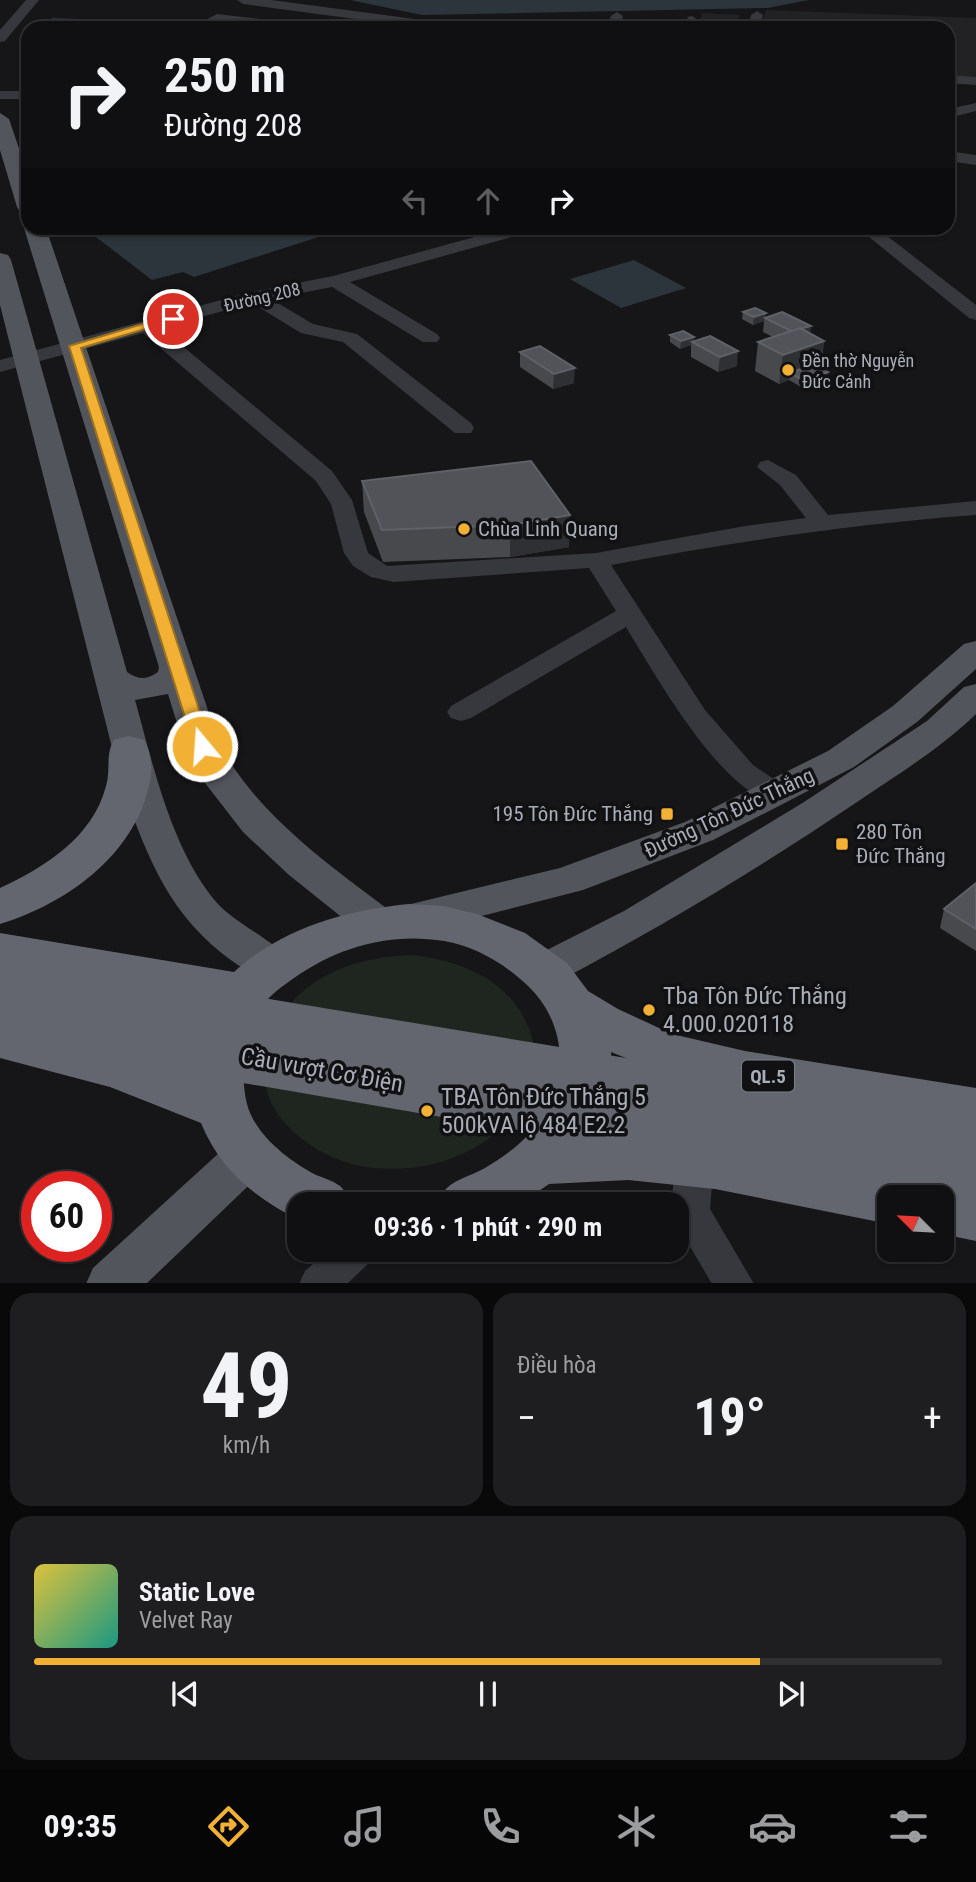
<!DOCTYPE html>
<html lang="vi">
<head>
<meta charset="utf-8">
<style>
  body { margin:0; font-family:"Roboto Condensed",sans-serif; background:#1e1e20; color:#f1f3f6; height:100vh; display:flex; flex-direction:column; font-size:26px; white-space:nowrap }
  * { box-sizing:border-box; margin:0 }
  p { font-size:23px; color:#9c9d9f }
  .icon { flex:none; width:38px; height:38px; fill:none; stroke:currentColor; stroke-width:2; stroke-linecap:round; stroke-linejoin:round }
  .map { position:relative; height:1283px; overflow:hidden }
  .panel { display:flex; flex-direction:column; gap:10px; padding:10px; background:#09090a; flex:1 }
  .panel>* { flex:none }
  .top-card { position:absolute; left:21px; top:21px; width:934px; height:214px; border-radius:21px; box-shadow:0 2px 5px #0004,0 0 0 2px #303032; background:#101012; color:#f1f3f6; overflow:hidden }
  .needle { width:46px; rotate:294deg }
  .fabs { position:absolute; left:877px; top:1185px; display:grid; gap:14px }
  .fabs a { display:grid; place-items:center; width:77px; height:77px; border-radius:14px; background:#101012; box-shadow:0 2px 5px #0004,0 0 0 2px #303032; font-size:35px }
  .speed { position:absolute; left:21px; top:1171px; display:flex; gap:14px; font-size:35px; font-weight:700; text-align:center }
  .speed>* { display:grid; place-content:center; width:91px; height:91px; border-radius:50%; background:#101012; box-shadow:0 2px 5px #0004,0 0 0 2px #303032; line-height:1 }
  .speed .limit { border:10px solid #d22; background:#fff; color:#111 }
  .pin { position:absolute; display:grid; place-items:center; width:60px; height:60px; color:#fff; margin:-30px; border:4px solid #fff; border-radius:50%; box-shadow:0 2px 7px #0007 }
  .me { position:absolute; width:77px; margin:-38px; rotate:342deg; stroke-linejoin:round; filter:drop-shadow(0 0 5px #0008) }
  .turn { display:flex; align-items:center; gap:24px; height:147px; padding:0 28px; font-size:32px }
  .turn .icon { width:91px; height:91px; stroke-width:2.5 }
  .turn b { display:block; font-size:49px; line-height:60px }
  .lanes { display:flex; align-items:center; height:66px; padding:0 28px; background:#0003; justify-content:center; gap:35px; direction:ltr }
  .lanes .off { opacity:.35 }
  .big { font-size:52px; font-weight:700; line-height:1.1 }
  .panel .tile { flex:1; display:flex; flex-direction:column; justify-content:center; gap:10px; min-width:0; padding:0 24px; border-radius:21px; background:#1e1e20 }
  .panel .dial { align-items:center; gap:0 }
  .dial b { font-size:91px; line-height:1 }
  .song { display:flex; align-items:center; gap:21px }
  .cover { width:84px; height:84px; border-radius:10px; background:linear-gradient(135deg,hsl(50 70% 55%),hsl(170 70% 35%)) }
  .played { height:7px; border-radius:4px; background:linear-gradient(90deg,#f2b134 80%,#303032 80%) }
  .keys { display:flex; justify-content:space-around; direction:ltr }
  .heat { display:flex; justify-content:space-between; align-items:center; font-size:38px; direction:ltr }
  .panel .tiles { flex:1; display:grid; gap:10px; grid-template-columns:1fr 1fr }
  .tile:last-child { grid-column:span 2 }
  .trip { position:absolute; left:287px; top:1192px; width:402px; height:70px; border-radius:21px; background:#101012; box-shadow:0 2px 5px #0004,0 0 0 2px #303032; font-weight:700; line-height:70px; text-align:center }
  .menu { display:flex; height:112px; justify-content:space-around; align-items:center; background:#060607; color:#9c9d9f }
  .menu .icon { width:49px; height:49px }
  .menu .active { color:#f2b134 }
  .menu b { font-size:32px; color:#f1f3f6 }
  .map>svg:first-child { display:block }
  .built { fill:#222225 }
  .green { fill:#1e261f }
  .water { fill:#2c353c }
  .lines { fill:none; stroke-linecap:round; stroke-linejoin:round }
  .minor { fill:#37383d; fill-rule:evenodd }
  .major { fill:#53555c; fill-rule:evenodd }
  .highway { fill:#63666e; fill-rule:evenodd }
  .highway-bridge { stroke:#63666e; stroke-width:52 }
  .wall { fill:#47494d }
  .shaded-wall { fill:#2f3033 }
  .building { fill:#525359; stroke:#5f6168; stroke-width:2 }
  .route { fill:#f2b134; stroke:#9d7322; stroke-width:2 }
  .poi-dot { fill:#f2b134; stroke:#111113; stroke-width:2.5 }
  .labels { text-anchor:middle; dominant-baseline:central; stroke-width:7; stroke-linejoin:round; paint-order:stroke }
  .far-street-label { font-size:18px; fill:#a8adb8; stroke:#111113 }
  .far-poi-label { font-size:18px; fill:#a8adb8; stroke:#111113; text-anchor:start }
  .shield { fill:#111113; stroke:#7b7e86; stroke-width:2 }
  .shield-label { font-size:19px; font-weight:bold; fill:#a8adb8 }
  .poi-label { font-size:21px; fill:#a8adb8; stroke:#111113; text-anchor:start }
  .street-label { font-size:21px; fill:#a8adb8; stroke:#111113 }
  .near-poi-label { font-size:24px; fill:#a8adb8; stroke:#111113; text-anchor:start }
  .near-street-label { font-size:24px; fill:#a8adb8; stroke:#111113 }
</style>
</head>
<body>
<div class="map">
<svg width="976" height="1284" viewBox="0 0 976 1284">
  <rect width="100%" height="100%" fill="#161618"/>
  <path class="built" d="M 766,10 L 976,18 L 976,77 L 949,75 L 948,28 L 761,28 Z
    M 702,13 L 740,15 L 736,28 L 697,28 Z"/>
  <path class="green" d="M 410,955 C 458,960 506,977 527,1024 C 531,1033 535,1044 534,1054 C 532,1063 528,1072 526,1080 C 523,1090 521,1101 517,1110 C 512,1121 500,1130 491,1137 C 455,1164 410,1173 366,1167 C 322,1161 258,1119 265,1067 C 266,1058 272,1047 276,1037 C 282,1020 287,1005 302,992 C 333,966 370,957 410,955 Z"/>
  <path class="water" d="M 350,0 L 809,0 L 768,8 L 422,15 Z
    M 52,18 L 107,20 L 122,28 L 41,28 Z
    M 107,228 L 186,228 L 185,233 L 195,234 L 200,228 L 326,228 L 334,232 L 194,277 L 183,272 L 152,280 L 92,234 Z
    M 634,260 L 686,288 L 621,308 L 570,279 Z"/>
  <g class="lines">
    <path class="minor" d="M 26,0 L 39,0 L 5,41 L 0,42 L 0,30 Z
      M 237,0 L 271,0 L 452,24 L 458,28 L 423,28 L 243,4 Z
      M 757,11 L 763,15 L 760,28 L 748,28 L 751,15 Z
      M 617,12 L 623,16 L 619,28 L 607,28 L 611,16 Z
      M 217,14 L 304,24 L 310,28 L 271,28 L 219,22 L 207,28 L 191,28 Z
      M 692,16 L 698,20 L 695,28 L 683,28 L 688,17 Z
      M 948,75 L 976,77 L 976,85 L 948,83 Z
      M 0,91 L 28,91 L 28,99 L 0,99 Z
      M 976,103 L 976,111 L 948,118 L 948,109 Z
      M 948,151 L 976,155 L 976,165 L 948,161 Z
      M 89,228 L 106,228 L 107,230 L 98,235 L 92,234 Z
      M 507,228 L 533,228 L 530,232 L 350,282 L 437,334 L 440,338 L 437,342 L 423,342 L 332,287 L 271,299 L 313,324 L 357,334 L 471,423 L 474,428 L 471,433 L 455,433 L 343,342 L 301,333 L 252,303 L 161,328 L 332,471 L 352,500 L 368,553 L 387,566 L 596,553 L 745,526 L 806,518 L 780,485 L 757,467 L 760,462 L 768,460 L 796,475 L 828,515 L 976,501 L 976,515 C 853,524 732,542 611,565 L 705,710 L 753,765 L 784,786 L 789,793 L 784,800 C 732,814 650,666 626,627 L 471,718 L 461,721 L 451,718 L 447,712 L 451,706 L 616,611 L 589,568 L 394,582 L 371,577 L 353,566 L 344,553 L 331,504 L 316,481 L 143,333 L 0,372 L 0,360 L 247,293 L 333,276 Z
      M 858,228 L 877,228 L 976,305 L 976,320 L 969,318 Z
      M 695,1146 L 708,1151 L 714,1162 L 710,1209 L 754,1284 L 712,1284 L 677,1224 L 677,1204 L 671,1204 L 676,1162 L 682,1151 Z
      M 329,1250 L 376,1250 L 370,1262 L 347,1284 L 299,1284 L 305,1271 Z"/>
    <path class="major" d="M 0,113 L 9,119 L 28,175 L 28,213 L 20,212 L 17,207 L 0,150 Z
      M 27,223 L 28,228 L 46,228 L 220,746 C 262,819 328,864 394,914 L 397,909 L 411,904 L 560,868 L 685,822 L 828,751 L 893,706 L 964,644 L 976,641 L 976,669 L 917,722 L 854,767 L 713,840 L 583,890 L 411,934 L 396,929 L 394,935 L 379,939 L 364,935 L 289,875 L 243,832 L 205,783 L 184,746 L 168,694 L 135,700 C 153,765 172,851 217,903 C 239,927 279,941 294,968 L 288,979 C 263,987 254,976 235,963 C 169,916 149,860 122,787 L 0,305 L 0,253 L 8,255 L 11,260 L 127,672 C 139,680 146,680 158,672 L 159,667 L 24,228 Z
      M 976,684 L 976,714 C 941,748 900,773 860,800 C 763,866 663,926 559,981 L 544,986 L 529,981 L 523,970 L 529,959 L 624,911 L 804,802 L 927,721 L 964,687 Z
      M 248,1136 L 265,1142 L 272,1156 L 265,1170 L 146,1284 L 86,1284 L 93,1268 L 231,1142 Z"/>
    <path class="highway" d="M 129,736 L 144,740 C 152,753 153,771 149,786 C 133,856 66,904 0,924 L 0,888 C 45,867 93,837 106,786 C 111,770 105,754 114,740 Z
      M 409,904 L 443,906 L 477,914 L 525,933 L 567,963 L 588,991 L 618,1009 L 672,1034 L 745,1051 L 976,1088 L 976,1132 C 854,1112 726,1100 611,1052 C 613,1083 603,1108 590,1135 C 692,1134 790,1156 889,1176 L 909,1183 L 916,1197 L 889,1197 L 889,1224 L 715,1189 L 628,1180 L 549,1184 L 520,1204 L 436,1204 C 448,1179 461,1181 485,1168 C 518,1149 549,1121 558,1082 C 565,1046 554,1010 527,985 C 505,964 475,946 444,941 C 390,932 338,947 294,978 C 283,986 269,995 262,1007 C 246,1035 239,1072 247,1104 C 255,1135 289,1161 316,1175 C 324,1178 333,1181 340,1186 C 345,1190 348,1198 350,1204 L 299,1204 L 299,1220 C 255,1198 220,1170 201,1123 L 110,1087 L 0,1058 L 0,1026 L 12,1022 L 93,1040 L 191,1073 L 195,1049 L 212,1006 L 0,969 L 0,933 L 234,972 C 282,928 346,910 409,904 Z
      M 942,1185 L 976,1191 L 976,1241 L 942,1234 L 942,1197 L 920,1197 L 922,1193 Z"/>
    <path class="highway-bridge" d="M 0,981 L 976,1142
      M 0,1015 L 976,1182"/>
  </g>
  <path class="wall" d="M 743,312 L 811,326 L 810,333 L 824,341 L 821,368 L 828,372 L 827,380 L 803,388 L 789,380 L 779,384 L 755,371 L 758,342 L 773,337 L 763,332 L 764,321 L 753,325 L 742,319 Z
    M 670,335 L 694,337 L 694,341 L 737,366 L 718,372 L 691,357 L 691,345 L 680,349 L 670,342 Z
    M 520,352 L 574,383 L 553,389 L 520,367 Z
    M 531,461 L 569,547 L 510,557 L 383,562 L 364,512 L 362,481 Z
    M 976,883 L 976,951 L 940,928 L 944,909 Z"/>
  <path class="shaded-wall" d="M 766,313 L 766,318 L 765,318 L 764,321 L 753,325 L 754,317 Z
    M 811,326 L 809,341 L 793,332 Z
    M 694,337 L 694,343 L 692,342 L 691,345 L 680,349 L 681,341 Z
    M 824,341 L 820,369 L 790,373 L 789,380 L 779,384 L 783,355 Z
    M 738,351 L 737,366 L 718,372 L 720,357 Z
    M 575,368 L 574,383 L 553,389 L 554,374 Z
    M 828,372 L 827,380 L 803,388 L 804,381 Z
    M 570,515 L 569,547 L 510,557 L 510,525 Z"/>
  <path class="building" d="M 755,308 L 766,313 L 754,317 L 743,312 Z
    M 782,312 L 811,326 L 791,331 L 765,318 Z
    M 800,328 L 824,341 L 783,355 L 758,342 Z
    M 683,331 L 694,337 L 681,341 L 670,335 Z
    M 710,336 L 738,351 L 720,357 L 692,342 Z
    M 540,346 L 575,368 L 554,374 L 520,352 Z
    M 814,364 L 828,372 L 804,381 L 790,373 Z
    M 531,461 L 570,515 L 510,525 L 382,530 L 362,481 Z
    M 976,883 L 976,929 L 944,909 Z"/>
  <path class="route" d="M 169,316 L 179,319 L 81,348 L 211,746 L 202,751 L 194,746 L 69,346 Z"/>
  <g class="poi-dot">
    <circle cx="788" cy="370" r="7"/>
    <circle cx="464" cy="529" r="7"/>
    <rect x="660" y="807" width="14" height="14" rx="3.5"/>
    <rect x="835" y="837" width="14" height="14" rx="3.5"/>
    <circle cx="649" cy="1010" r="7"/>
    <circle cx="427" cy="1111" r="7"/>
  </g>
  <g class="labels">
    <g class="far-street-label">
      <text transform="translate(262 297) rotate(-13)">Đường 208</text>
    </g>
    <g class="far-poi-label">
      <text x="802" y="360">Đền thờ Nguyễn<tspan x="802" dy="21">Đức Cảnh</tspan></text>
    </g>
    <rect class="shield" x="742" y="1060.5" width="52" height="31" rx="5"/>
    <g class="shield-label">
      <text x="768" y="1076">QL.5</text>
    </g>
    <g class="poi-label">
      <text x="478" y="529">Chùa Linh Quang</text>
      <text x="653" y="814" text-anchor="end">195 Tôn Đức Thắng</text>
      <text x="856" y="832">280 Tôn<tspan x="856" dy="24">Đức Thắng</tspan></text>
    </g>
    <g class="street-label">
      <text transform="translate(729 813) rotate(-25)">Đường Tôn Đức Thắng</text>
    </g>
    <g class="near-poi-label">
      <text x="663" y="996">Tba Tôn Đức Thắng<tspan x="663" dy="28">4.000.020118</tspan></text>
      <text x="441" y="1097">TBA Tôn Đức Thắng 5<tspan x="441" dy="28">500kVA lộ 484 E2.2</tspan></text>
    </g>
    <g class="near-street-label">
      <text transform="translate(322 1070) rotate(10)">Cầu vượt Cơ Điện</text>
    </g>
  </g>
</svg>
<div class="fabs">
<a><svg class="needle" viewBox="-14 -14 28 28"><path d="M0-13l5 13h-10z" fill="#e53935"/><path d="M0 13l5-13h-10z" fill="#9c9d9f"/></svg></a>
</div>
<div class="speed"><div class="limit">60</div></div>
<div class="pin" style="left:173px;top:319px;background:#d93025"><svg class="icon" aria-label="arrive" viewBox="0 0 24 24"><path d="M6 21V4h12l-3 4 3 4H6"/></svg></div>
<svg class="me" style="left:202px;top:746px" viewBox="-20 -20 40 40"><circle r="17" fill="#f2b134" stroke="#fff" stroke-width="3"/><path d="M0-11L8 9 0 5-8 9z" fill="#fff"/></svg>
<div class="trip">09:36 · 1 phút · 290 m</div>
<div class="top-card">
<div class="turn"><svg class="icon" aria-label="right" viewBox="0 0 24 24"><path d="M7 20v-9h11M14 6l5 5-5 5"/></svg><div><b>250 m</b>Đường 208</div></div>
<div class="lanes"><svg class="icon off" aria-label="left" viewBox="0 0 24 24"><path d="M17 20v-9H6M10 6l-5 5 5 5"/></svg><svg class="icon off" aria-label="ahead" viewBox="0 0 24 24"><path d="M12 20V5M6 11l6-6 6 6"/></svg><svg class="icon" aria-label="right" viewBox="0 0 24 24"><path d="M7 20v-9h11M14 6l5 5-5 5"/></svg></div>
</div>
</div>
<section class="panel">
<div class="tiles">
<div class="tile dial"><b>49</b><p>km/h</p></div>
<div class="tile"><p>Điều hòa</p>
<div class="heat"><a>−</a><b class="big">19°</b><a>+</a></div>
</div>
<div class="tile">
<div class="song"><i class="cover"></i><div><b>Static Love</b><p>Velvet Ray</p></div></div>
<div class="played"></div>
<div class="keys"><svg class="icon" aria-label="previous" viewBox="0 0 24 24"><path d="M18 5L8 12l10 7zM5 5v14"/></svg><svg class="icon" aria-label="pause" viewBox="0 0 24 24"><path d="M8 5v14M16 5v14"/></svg><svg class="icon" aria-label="next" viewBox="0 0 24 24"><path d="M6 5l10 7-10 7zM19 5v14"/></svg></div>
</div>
</div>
</section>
<nav class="menu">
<b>09:35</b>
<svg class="icon active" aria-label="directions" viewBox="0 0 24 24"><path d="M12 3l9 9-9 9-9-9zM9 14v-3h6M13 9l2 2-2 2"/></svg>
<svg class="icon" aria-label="music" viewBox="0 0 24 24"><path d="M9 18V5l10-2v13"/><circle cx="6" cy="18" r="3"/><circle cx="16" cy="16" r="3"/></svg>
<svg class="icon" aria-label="phone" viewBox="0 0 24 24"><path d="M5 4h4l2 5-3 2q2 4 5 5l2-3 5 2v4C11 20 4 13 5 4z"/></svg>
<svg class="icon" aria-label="climate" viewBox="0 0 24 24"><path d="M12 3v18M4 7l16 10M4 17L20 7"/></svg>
<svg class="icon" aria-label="car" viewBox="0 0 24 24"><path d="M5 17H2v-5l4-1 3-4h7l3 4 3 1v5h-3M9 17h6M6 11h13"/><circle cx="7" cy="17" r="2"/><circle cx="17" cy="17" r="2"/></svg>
<svg class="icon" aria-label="filters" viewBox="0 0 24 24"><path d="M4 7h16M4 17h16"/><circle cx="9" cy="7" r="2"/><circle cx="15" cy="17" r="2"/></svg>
</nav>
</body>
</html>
